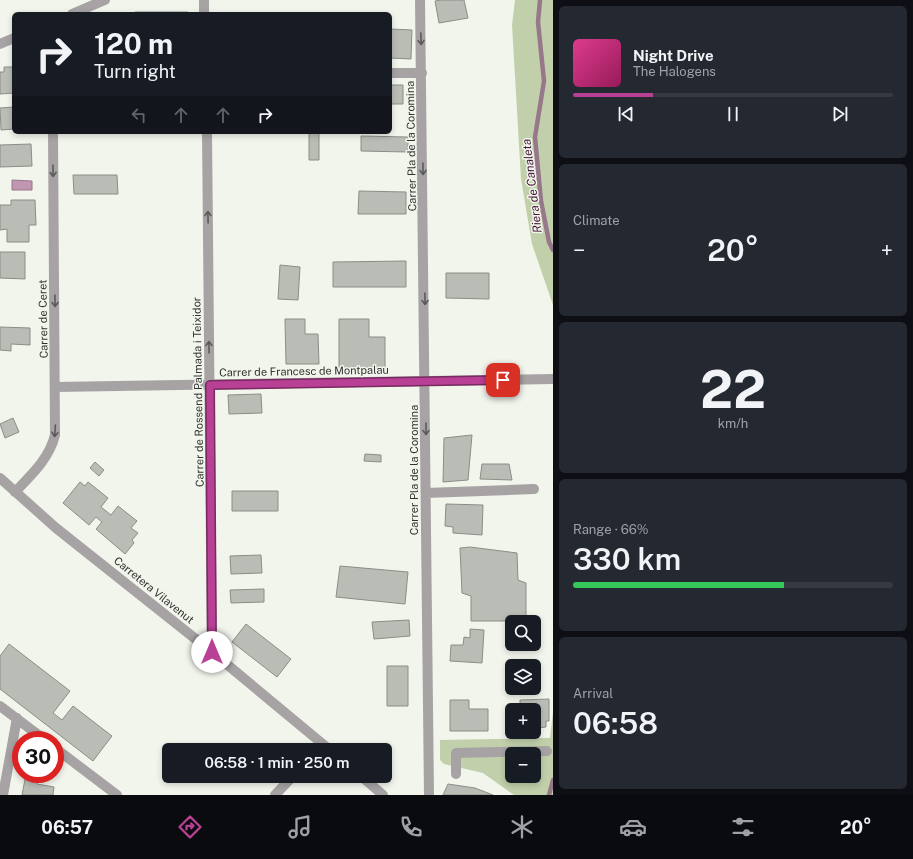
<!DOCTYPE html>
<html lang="en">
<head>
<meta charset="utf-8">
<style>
  body { margin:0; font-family:"Public Sans",sans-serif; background:#242831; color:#f1f3f6; height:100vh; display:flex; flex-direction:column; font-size:15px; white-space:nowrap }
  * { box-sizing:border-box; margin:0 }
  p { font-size:13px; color:#9ea1a6 }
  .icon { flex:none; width:22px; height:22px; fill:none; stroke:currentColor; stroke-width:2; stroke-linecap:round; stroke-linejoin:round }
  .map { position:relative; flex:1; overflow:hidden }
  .side { display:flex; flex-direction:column; gap:6px; padding:6px; background:#0d0f14; width:360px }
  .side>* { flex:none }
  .hud { position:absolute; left:12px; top:12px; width:380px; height:122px; border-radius:6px; box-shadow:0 2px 6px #0003; background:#171b24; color:#f1f3f6; overflow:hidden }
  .buttons { position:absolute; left:505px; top:615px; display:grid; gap:8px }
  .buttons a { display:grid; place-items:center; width:36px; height:36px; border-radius:6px; background:#171b24; box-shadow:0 2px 6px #0003; font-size:20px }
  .speed { position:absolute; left:12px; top:731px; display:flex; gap:8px; font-size:20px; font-weight:700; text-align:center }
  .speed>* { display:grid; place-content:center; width:52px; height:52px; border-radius:50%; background:#171b24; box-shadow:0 2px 6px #0003; line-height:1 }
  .speed .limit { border:6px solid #d22; background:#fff; color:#111 }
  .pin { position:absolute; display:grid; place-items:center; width:34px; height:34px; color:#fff; margin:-17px; border-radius:8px; box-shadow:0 2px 6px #0006 }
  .me { position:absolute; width:44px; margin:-22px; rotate:0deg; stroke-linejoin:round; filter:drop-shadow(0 0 3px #0008) }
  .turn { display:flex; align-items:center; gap:14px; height:84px; padding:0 16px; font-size:18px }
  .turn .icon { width:52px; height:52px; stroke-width:2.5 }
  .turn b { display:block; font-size:28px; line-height:34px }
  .lanes { display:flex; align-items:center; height:38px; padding:0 16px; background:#0003; justify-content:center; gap:20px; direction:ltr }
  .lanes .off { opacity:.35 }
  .big { font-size:30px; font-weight:600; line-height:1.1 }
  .side .card { flex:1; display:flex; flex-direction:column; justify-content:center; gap:6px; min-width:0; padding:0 14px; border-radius:6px; background:#242831 }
  .side .dial { align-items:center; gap:0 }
  .dial b { font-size:52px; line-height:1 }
  .song { display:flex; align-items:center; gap:12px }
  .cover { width:48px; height:48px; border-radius:6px; background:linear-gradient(135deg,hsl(330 70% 55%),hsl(330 70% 35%)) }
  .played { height:4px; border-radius:2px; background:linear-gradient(90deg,#b84095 25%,#363941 25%) }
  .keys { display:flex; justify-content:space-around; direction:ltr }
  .heat { display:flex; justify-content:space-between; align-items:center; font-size:22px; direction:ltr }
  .charge { height:6px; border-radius:3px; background:linear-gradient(90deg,#34c759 66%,#363941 0) }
  .trip { position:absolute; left:162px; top:743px; width:230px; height:40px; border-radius:6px; background:#171b24; box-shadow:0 2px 6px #0003; font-weight:600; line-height:40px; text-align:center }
  .menu { display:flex; height:64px; justify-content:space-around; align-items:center; background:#090b0e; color:#9ea1a6 }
  .menu .icon { width:28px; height:28px }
  .menu .active { color:#b84095 }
  .menu b { font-size:18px; color:#f1f3f6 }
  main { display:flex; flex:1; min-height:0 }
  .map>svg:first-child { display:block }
  .green { fill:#c1d0aa; fill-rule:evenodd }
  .water { fill:#c196b0; stroke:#96788a }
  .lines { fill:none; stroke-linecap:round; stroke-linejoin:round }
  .stream { stroke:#96788a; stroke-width:4.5 }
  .building { fill:#babdb5; stroke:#8a8e86 }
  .minor { stroke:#a7a3a5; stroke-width:10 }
  .oneway { stroke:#5b5a59 }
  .route-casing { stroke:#782a61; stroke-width:10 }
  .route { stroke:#b84095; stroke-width:7 }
  .labels { text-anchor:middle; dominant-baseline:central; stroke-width:3; stroke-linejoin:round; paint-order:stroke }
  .street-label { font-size:11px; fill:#323330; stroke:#f1f5ec }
  .water-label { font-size:12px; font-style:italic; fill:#49163a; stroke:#f1f5ec }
</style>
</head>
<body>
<main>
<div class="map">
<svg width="553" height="795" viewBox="0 0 553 795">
  <rect width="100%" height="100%" fill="#f1f5ec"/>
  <path class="green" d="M 515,0 L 553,0 L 553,305 L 532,244 L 521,179 L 512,25 Z
    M 553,712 L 553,795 L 514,795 L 483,773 L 444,764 L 440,760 L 440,740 L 550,738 ZM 512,754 L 534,754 L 534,776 L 512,776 Z"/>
  <path class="water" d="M 12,180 L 32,181 L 32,190 L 12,190 Z"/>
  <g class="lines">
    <path class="stream" d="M 540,0 L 538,22 L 544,81 L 535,137 L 541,201 L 549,242 L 553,250
      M 549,795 L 553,780"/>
  </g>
  <path class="building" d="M 441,0 L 464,0 L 468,18 L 439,23 L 435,1 Z
    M 135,12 L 188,12 L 188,14 L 135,14 Z
    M 390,29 L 412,30 L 411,59 L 390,58 Z
    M 4,67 L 14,67 L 14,93 L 0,94 L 0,72 L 4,72 Z
    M 390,85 L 403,85 L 403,104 L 390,104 Z
    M 14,107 L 14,129 L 1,130 L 0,108 Z
    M 309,132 L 319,132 L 319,160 L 309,160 Z
    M 361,136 L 408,137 L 408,152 L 361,151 Z
    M 31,144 L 32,166 L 0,167 L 0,145 Z
    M 73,175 L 117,175 L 118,194 L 74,194 Z
    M 359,191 L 406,192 L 406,214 L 358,214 Z
    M 11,200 L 35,200 L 36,225 L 29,225 L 29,242 L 7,242 L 7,229 L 0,230 L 0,205 L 11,205 Z
    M 0,252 L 25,252 L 25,279 L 0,278 Z
    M 406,261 L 406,287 L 333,287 L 333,262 Z
    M 280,265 L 300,267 L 298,300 L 278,299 Z
    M 446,273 L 489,273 L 489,299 L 446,298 Z
    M 285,319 L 305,319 L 305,334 L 318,334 L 319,364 L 286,364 Z
    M 339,319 L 369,319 L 369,337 L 385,337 L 385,370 L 339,369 Z
    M 0,327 L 30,328 L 30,345 L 11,344 L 11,351 L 0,350 Z
    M 261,394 L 262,413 L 229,414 L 228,395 Z
    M 13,418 L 19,432 L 5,438 L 0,424 Z
    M 472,435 L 468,480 L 443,482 L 444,438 Z
    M 365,454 L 381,455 L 381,462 L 364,461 Z
    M 95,462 L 104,470 L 99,476 L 90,468 Z
    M 482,464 L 509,464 L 512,480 L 480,479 Z
    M 80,482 L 85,486 L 88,482 L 108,498 L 101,507 L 111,515 L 118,506 L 137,521 L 131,528 L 138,533 L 132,540 L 134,543 L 125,554 L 96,529 L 102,522 L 96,517 L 89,525 L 63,503 Z
    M 232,491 L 278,491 L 278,511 L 232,511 Z
    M 446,504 L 483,505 L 482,535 L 453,533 L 453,527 L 445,526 Z
    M 470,547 L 517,553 L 518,580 L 526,583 L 526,621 L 471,621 L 471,596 L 462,593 L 460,548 Z
    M 261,555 L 262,573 L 231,574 L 230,556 Z
    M 340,566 L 408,572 L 405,604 L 336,597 Z
    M 264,589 L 264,602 L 231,603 L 230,590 Z
    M 409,620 L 410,636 L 374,639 L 372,622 Z
    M 246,624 L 291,659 L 277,677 L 232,642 Z
    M 470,629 L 484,630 L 482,663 L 450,661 L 451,645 L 463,645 L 464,637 L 470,638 Z
    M 9,644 L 70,691 L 53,713 L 62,720 L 73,706 L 112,736 L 93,761 L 0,689 L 0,656 Z
    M 387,666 L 408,666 L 408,706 L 387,706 Z
    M 549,699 L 549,721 L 546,721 L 546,727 L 537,728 L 537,733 L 520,733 L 520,732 L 534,732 L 534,710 L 520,710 L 520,700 Z
    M 450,700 L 469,700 L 469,709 L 488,709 L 488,731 L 450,731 Z
    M 26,774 L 38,775 L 37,784 L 54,787 L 53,795 L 22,795 Z
    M 448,784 L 475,788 L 493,795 L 443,795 Z"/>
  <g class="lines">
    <path class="minor" d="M 204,0 L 204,14
      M 420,0 L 429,795
      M 72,14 L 105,0
      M 0,44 L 14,38
      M 390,73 L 422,73
      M 207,132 L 212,652
      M 56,387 L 553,379
      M 0,478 L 56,528 L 212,652 L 330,750
      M 15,492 C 32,474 49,459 55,435 L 53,132
      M 426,493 L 534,489
      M 0,706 L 45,740
      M 55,748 L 117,795
      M 456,774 L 456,753 L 547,751
      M 361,776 L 383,795
      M 3,795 L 17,718
      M 275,795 L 293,776"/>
  </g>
  <defs><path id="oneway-shaft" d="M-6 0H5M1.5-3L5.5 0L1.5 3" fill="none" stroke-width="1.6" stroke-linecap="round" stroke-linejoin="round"/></defs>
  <g class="oneway">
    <use href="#oneway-shaft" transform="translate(421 39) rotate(88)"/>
    <use href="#oneway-shaft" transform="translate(423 169) rotate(89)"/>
    <use href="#oneway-shaft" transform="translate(53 171) rotate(89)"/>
    <use href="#oneway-shaft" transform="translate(208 217) rotate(-91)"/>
    <use href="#oneway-shaft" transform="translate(425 299) rotate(89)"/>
    <use href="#oneway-shaft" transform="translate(55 301) rotate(89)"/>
    <use href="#oneway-shaft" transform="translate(209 347) rotate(-91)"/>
    <use href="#oneway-shaft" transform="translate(426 429) rotate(90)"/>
    <use href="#oneway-shaft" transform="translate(55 431) rotate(94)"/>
  </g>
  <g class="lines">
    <g class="route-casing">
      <path id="route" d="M 212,652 L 210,385 L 503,380"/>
    </g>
    <use href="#route" class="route"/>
  </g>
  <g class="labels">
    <g class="street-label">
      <text transform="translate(411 146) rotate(-91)">Carrer Pla de la Coromina</text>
      <text transform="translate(43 319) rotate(-91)">Carrer de Ceret</text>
      <text transform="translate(304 371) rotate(-1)">Carrer de Francesc de Montpalau</text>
      <text transform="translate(198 392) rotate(-91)">Carrer de Rossend Palmada i Teixidor</text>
      <text transform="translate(414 470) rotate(-90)">Carrer Pla de la Coromina</text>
      <text transform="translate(154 590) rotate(39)">Carretera Vilavenut</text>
    </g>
    <g class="water-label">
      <text transform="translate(532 186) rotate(-97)">Riera de Canaleta</text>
    </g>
  </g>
</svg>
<div class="buttons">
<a><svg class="icon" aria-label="search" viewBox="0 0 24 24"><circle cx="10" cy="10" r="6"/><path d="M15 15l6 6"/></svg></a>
<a><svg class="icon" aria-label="layers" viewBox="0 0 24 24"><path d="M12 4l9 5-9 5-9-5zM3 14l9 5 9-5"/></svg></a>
<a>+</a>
<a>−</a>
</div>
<div class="speed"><div class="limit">30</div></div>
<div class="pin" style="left:503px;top:380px;background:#d93025"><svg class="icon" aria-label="arrive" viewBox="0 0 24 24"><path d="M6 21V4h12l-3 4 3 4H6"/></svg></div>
<svg class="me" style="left:212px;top:652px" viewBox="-20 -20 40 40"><circle r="19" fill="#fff"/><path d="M0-13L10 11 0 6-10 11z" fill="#b84095"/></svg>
<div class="trip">06:58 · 1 min · 250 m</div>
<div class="hud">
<div class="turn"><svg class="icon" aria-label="right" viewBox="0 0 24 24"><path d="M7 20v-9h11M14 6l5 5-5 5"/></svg><div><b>120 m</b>Turn right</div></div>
<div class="lanes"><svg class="icon off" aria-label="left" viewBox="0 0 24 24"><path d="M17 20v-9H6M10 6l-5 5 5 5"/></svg><svg class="icon off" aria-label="ahead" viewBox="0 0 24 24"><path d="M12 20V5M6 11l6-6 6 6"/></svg><svg class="icon off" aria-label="ahead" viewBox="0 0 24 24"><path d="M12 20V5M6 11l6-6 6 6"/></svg><svg class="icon" aria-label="right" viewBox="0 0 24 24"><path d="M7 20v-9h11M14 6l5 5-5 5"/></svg></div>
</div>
</div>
<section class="side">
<div class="card">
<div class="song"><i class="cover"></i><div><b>Night Drive</b><p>The Halogens</p></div></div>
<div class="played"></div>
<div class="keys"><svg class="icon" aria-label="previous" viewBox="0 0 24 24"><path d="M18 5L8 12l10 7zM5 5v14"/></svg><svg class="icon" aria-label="pause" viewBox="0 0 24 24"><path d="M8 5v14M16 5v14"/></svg><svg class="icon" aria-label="next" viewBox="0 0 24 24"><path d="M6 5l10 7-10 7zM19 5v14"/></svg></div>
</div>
<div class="card"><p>Climate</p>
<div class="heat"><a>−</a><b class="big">20°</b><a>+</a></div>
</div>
<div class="card dial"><b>22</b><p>km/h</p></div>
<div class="card"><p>Range · 66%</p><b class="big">330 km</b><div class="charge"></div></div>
<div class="card"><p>Arrival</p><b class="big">06:58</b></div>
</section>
</main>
<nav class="menu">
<b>06:57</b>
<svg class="icon active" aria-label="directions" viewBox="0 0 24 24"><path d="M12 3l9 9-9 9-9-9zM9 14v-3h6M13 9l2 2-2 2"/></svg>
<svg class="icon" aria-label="music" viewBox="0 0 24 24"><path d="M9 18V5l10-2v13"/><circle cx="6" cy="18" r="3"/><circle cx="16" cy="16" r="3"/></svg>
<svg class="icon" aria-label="phone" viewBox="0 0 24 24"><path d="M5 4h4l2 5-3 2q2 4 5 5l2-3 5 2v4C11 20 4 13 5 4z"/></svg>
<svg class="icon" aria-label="climate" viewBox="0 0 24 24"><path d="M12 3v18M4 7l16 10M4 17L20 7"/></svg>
<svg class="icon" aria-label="car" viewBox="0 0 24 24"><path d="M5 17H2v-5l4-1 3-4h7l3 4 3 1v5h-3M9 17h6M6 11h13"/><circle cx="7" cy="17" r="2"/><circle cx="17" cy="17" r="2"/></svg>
<svg class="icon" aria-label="filters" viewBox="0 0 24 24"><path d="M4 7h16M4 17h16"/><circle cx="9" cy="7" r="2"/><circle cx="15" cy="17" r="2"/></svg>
<b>20°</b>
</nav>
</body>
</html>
